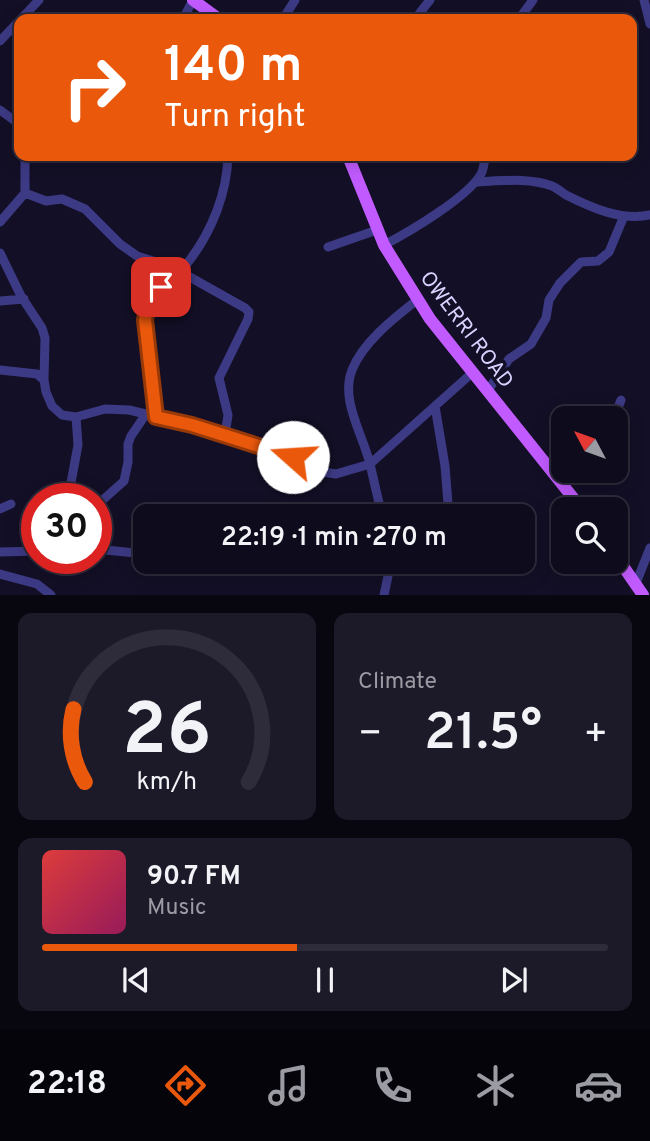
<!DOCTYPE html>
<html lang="en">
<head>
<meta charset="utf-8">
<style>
  body { margin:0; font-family:Overpass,sans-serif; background:#1c1929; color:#f1f3f6; height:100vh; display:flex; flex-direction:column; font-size:26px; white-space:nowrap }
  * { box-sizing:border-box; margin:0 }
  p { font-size:23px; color:#9b9ba3 }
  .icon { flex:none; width:38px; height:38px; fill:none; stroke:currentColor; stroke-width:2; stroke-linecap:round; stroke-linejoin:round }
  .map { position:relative; height:595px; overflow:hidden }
  .side { display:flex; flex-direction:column; gap:18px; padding:18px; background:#08060f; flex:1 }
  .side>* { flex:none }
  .hud { position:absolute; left:14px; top:14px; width:623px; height:147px; border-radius:14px; box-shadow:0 4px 18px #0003,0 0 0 2px #2e2b3b; background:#ea580c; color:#fff; overflow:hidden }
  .needle { width:46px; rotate:311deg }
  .fabs { position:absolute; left:551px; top:406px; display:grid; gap:14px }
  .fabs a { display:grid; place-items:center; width:77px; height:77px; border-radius:14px; background:#0e0b1c; box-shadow:0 4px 18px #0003,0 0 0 2px #2e2b3b; font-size:35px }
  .speed { position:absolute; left:21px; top:483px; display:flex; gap:14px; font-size:35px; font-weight:700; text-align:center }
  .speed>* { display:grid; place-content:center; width:91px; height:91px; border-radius:50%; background:#0e0b1c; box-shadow:0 4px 18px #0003,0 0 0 2px #2e2b3b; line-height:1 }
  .speed .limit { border:10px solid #d22; background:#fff; color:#111 }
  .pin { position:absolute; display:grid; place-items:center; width:60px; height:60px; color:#fff; margin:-30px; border-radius:14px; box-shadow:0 4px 10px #0006 }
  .me { position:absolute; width:77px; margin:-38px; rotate:289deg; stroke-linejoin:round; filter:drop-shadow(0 0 5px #0008) }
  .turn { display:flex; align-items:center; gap:24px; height:147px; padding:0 35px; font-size:32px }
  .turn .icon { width:91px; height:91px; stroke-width:2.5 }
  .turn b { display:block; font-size:49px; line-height:60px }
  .big { font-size:52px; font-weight:600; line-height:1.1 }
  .side .tile { flex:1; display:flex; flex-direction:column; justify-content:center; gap:10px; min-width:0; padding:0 24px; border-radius:14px; background:#1c1929 }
  .side .dial { align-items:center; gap:0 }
  .dial svg { height:182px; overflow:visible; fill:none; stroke:#2e2b3b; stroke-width:7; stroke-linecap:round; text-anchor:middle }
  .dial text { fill:#f1f3f6; stroke:none }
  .song { display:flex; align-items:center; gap:21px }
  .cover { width:84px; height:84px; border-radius:10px; background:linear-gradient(135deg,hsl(0 70% 55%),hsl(330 70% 35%)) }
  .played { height:7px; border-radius:4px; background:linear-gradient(90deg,#ea580c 45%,#2e2b3b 45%) }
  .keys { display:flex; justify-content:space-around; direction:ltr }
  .heat { display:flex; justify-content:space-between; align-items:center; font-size:38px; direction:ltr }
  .side .tiles { flex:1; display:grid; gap:18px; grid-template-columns:1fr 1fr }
  .tile:last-child { grid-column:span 2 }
  .trip { position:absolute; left:133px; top:504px; width:402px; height:70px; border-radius:14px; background:#0e0b1c; box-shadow:0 4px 18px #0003,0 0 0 2px #2e2b3b; font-weight:600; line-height:70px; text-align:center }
  .menu { display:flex; height:112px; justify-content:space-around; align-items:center; background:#06040b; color:#9b9ba3 }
  .menu .icon { width:49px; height:49px }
  .menu .active { color:#ea580c }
  .menu b { font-size:32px; color:#f1f3f6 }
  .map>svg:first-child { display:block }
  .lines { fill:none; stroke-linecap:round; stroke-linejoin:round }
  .minor { stroke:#3d3a85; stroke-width:9 }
  .major { stroke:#c25bff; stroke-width:12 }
  .route-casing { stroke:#983908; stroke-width:18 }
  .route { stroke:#ea580c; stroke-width:12 }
  .labels { text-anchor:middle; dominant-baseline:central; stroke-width:7; stroke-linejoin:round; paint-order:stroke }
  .street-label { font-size:21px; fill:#d9d4ff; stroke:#130f26 }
</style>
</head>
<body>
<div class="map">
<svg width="650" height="595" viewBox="0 0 650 595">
  <rect width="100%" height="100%" fill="#130f26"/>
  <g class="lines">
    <path class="minor" d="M 644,0 L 650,24
      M 21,19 L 39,0
      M 183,19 L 193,0
      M 283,19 L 295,0
      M 415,19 L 430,0
      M 519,19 L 533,0
      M 0,41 L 19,21
      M 0,110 L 19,124
      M 475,182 C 500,181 529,177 552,186 C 557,188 561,192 566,195 C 592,208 621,221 650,215
      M 25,193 L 46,201 L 62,199 L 85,209 L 120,244 L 137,256 L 172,267 L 245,308 L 249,312 L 248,319 L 219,378 L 228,415 L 225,435
      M 0,222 L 25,193 L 25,156
      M 384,245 C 407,233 471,196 482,172 C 484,167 484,161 486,156
      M 328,247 L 377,230
      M 0,253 L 21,296 L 42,328 L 45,338 L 44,380 L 46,392 L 52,406 L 62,415 L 76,417 L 105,409 L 129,410 L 192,425 L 262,446 L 293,457 L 323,472 L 336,474 L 370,464 L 472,373
      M 0,301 L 24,299
      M 0,370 L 37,374 L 44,380
      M 487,392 L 509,359 L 531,344 L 546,318 L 549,300 L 560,283 L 581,262 L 598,261 L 609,252 L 624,216
      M 435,406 L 445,466 L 449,516
      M 156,417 L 145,320 C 149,288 173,284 189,261 C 212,231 227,193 228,156
      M 614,418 L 621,400
      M 564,485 L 576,471
      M 68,499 L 78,445 L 76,417
      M 96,506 L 124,481 L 128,462 L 128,444 L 131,436 L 146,414
      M 0,509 L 11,504
      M 382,516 C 378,499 374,481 370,464 C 363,435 340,400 352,370 C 363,342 394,318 417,300
      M 96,549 L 145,554
      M 0,552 L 37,551
      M 341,563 L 391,564
      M 0,574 L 37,584 L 51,595
      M 636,583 L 650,548
      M 384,595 L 391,562"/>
    <path class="major" d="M 193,0 L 219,19
      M 348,156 L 384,245 L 430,319 L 582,509
      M 616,556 L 643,595"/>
  </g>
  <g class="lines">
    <g class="route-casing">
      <path id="route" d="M 161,287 L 147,308 L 145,320 L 156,417 L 192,425 L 293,457"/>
    </g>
    <use href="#route" class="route"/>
  </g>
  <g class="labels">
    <g class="street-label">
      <text transform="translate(466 330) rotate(53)">OWERRI ROAD</text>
    </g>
  </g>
</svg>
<div class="fabs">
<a><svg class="needle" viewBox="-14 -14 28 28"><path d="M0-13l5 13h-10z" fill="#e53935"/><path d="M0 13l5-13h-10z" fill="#9b9ba3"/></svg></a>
<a><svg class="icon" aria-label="search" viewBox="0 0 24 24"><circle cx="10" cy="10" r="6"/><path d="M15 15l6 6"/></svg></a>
</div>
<div class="speed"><div class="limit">30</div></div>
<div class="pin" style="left:161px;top:287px;background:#d93025"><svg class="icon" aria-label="arrive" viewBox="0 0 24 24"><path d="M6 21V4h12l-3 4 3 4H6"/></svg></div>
<svg class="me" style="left:293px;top:457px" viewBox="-20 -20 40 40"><circle r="19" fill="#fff"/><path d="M0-13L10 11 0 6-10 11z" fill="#ea580c"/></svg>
<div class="trip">22:19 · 1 min · 270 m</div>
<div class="hud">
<div class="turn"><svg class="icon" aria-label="right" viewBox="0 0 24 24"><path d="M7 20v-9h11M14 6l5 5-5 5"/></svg><div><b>140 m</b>Turn right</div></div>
</div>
</div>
<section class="side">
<div class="tiles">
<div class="tile dial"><svg viewBox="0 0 100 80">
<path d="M14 69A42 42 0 1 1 86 69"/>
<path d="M14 69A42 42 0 0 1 9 37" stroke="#ea580c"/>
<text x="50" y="56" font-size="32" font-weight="700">26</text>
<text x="50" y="72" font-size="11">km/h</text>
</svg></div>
<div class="tile"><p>Climate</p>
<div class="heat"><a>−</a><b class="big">21.5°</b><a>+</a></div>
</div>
<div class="tile">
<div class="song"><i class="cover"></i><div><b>90.7 FM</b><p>Music</p></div></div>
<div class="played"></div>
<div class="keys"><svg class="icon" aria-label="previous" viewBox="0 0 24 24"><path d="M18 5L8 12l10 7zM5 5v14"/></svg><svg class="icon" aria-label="pause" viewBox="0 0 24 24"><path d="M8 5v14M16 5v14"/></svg><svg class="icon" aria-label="next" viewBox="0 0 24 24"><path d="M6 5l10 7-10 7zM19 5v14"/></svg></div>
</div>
</div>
</section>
<nav class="menu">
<b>22:18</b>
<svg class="icon active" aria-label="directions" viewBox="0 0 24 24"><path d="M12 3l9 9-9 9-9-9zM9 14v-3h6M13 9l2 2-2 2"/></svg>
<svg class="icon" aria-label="music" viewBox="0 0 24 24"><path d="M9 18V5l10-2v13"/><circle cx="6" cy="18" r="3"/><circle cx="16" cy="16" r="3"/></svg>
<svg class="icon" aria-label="phone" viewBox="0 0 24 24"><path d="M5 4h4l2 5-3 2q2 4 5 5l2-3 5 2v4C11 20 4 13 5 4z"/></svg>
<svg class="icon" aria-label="climate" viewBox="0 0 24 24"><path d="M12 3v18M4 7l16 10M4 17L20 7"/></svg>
<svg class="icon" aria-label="car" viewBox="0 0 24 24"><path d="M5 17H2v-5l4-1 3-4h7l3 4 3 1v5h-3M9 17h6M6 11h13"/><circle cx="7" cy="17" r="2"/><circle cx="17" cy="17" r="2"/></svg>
</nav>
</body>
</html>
